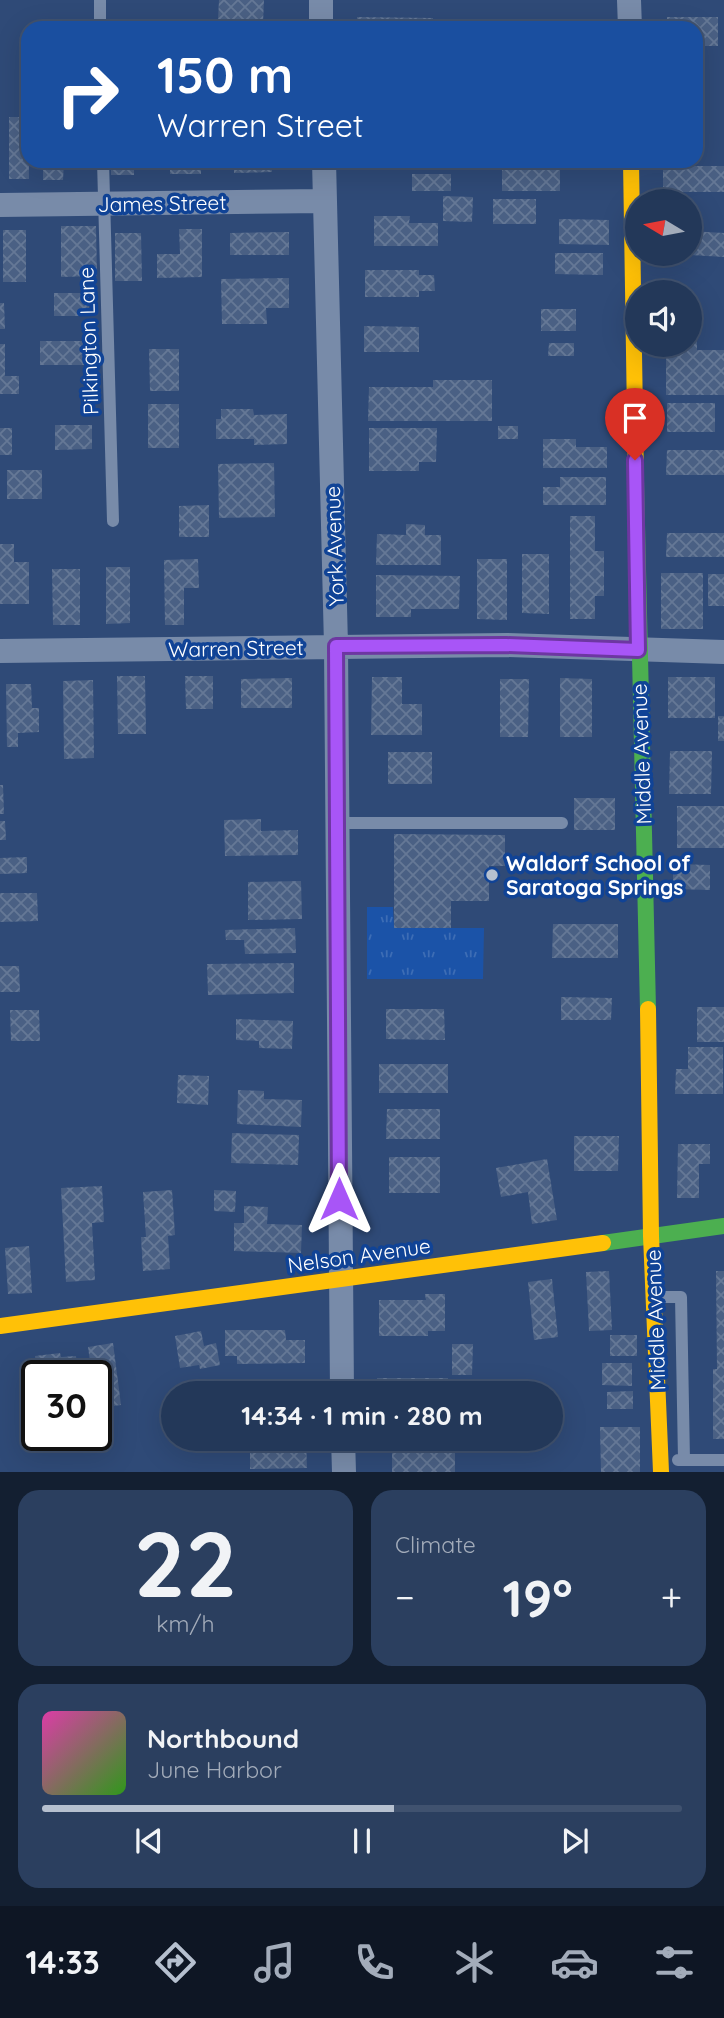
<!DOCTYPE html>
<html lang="en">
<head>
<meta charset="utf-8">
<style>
  body { margin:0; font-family:Quicksand,sans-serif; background:#2b3f5f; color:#f1f3f6; height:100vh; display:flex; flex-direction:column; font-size:26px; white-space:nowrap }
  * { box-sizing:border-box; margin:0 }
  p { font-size:23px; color:#a3acba }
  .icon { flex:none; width:38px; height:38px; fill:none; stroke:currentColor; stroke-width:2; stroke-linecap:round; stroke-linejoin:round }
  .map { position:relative; height:1472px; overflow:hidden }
  .details { display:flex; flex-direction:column; gap:18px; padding:18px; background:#131f31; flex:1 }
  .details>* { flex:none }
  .banner { position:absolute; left:21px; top:21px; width:682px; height:147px; border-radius:21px; box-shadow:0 7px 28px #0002,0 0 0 2px #40526f; background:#1a4fa0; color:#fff; overflow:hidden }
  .needle { width:46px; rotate:280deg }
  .fabs { position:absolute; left:625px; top:189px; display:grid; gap:14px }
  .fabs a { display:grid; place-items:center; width:77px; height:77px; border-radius:50%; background:#233859; box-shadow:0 7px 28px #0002,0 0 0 2px #40526f; font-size:35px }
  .speed { position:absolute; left:21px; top:1360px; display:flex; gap:14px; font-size:35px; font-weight:700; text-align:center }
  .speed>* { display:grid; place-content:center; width:91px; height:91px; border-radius:50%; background:#233859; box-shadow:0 7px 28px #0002,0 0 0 2px #40526f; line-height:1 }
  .speed .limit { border:4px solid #111; border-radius:10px; background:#fff; color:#111 }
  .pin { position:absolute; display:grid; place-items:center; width:60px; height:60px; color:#fff; margin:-72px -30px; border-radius:50% 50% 50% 0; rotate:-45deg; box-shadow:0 0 7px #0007 }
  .pin .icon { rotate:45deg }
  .me { position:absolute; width:77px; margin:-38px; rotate:0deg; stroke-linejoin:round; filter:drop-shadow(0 0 5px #0008) }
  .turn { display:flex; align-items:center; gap:24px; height:147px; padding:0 21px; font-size:32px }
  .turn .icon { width:91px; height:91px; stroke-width:2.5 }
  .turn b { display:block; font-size:49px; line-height:60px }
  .big { font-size:52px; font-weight:700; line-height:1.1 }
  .details .card { flex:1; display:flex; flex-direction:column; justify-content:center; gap:10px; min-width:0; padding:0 24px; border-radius:21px; background:#2b3f5f }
  .details .dial { align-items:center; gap:0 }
  .dial b { font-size:91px; line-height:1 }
  .song { display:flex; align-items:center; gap:21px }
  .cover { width:84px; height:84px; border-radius:10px; background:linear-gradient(135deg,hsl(320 70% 55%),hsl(110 70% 35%)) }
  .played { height:7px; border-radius:4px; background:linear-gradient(90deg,#b6c0cf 55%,#40526f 55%) }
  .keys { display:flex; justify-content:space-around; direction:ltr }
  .heat { display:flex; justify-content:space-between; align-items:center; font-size:38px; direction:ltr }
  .details .tiles { flex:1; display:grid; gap:18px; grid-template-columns:1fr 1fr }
  .card:last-child { grid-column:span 2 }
  .trip { position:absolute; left:161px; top:1381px; width:402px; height:70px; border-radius:35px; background:#233859; box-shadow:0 7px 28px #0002,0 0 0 2px #40526f; font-weight:700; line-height:70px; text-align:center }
  .tab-bar { display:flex; height:112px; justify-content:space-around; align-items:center; background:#0e1624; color:#a3acba }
  .tab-bar .icon { width:49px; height:49px }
  .tab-bar .current { color:#b6c0cf }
  .tab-bar b { font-size:32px; color:#f1f3f6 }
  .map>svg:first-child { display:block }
  .park { fill:url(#park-tufts) }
  .building { fill:url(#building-cross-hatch) }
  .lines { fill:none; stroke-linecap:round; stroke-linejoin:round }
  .lane { stroke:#788ba9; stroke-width:12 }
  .street { stroke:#788ba9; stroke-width:24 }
  .fast { stroke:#4caf50; stroke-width:16 }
  .slow { stroke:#ffc107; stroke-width:16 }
  .route-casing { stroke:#6d37a1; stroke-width:18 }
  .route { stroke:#a855f7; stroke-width:12 }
  .poi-dot { fill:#b6c0cf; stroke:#104396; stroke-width:2.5 }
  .labels { text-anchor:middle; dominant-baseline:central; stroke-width:7; stroke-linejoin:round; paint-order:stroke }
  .street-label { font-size:21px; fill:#fff; stroke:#104396 }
  .poi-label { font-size:21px; font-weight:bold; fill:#fff; stroke:#104396; text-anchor:start }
</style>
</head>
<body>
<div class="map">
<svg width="724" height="1472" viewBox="0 0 724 1472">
  <defs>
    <pattern id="park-tufts" width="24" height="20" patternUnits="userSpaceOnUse" patternTransform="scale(1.75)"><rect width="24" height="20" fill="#1b53a8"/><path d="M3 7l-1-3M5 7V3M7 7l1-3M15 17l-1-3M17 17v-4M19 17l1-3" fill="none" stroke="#3d6db5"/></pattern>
    <pattern id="building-cross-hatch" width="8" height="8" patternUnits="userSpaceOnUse" patternTransform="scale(1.75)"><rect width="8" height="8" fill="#4a6084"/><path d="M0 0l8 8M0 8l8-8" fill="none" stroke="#657896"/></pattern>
  </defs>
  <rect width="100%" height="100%" fill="#2f4a77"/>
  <path class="park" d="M 367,907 L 393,907 L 394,928 L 484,928 L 483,979 L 367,979 Z"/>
  <path class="building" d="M 219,0 L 264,0 L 263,23 L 218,20 Z
    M 357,17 L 433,18 L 433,28 L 357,28 Z
    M 667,17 L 718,17 L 718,46 L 696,46 L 696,28 L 667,28 Z
    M 9,117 L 28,117 L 29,179 L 9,179 Z
    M 43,161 L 64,161 L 63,180 L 43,180 Z
    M 111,161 L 134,161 L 134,175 L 111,175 Z
    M 170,161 L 219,161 L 219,168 L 201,168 L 201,174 L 170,174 Z
    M 234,161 L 271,161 L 272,172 L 234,173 Z
    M 547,161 L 603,161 L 603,165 L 547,165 Z
    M 519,163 L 541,163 L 541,169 L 560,169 L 560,191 L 502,191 L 502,169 L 519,169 Z
    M 663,166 L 724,166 L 724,192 L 663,192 Z
    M 412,174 L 451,174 L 451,191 L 412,191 Z
    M 443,196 L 473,197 L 472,222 L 443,221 Z
    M 493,199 L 536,199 L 536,224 L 493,224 Z
    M 374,216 L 410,216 L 409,223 L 438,223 L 438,246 L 374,246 Z
    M 559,219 L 609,220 L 609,245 L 559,244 Z
    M 61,226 L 96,226 L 97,276 L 61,277 Z
    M 179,229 L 202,229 L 202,277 L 157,278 L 157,254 L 180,254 Z
    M 3,230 L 26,230 L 26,282 L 3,282 Z
    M 690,231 L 724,233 L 724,257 L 690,255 Z
    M 289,232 L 289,255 L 230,255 L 230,233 Z
    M 115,233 L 141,233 L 142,281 L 115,281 Z
    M 555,253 L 603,253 L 603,275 L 555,274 Z
    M 365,270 L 419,270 L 419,275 L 434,275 L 435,291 L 419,291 L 419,297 L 365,297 Z
    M 289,278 L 289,308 L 266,308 L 267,324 L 222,324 L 221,279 Z
    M 54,293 L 89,293 L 89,316 L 54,316 Z
    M 690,295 L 695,295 L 696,324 L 690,325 Z
    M 0,303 L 4,303 L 5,329 L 0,329 Z
    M 541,309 L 576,309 L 576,331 L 541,331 Z
    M 364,326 L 419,327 L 419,352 L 364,352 Z
    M 690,339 L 697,339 L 697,350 L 724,350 L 724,395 L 666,395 L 666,345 L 690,345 Z
    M 40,341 L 87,341 L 87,365 L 40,365 Z
    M 549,343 L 574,343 L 574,356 L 548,356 Z
    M 0,344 L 5,344 L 5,376 L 19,376 L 19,394 L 0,394 Z
    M 149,349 L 179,349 L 179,391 L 150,391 Z
    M 433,380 L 492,380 L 492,421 L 368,421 L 369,387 L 433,387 Z
    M 667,403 L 715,403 L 715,432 L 667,432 Z
    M 148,404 L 179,404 L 179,448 L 148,448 Z
    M 221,409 L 253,409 L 254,415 L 287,414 L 287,444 L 254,445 L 254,439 L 216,439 L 216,419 L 221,419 Z
    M 55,425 L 92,425 L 92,449 L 55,450 Z
    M 498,426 L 518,426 L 518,439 L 498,439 Z
    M 0,428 L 12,428 L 12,455 L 0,455 Z
    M 369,428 L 437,428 L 436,462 L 419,462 L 419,471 L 369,471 Z
    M 543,439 L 576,439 L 576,447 L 607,447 L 607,468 L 543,468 Z
    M 667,450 L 724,450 L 724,475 L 666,475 Z
    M 274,463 L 275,517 L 219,518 L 218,464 Z
    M 7,470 L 42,470 L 42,499 L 7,499 Z
    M 560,477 L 606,477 L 606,505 L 543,505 L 543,487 L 560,487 Z
    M 209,505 L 209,537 L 179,537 L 179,506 Z
    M 570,516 L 595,516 L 595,551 L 604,551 L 604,596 L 595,596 L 595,619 L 570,619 Z
    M 406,524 L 425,525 L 425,535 L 441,535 L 441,565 L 376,565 L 377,534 L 406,535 Z
    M 667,533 L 724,533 L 724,557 L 666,557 Z
    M 0,544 L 14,544 L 14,562 L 29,562 L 29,604 L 0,604 Z
    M 522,554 L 549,554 L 549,614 L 522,613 Z
    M 198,559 L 199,588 L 184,588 L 184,625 L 165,625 L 164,560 Z
    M 477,559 L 507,559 L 507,620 L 477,619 Z
    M 106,567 L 130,567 L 130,623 L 106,624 Z
    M 52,569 L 80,569 L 80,625 L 53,625 Z
    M 661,573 L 703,573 L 703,629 L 661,629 Z
    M 708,574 L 724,574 L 724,606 L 708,606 Z
    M 376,575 L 460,576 L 459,609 L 411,609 L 411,617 L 376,617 Z
    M 117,676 L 145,676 L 146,734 L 118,734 Z
    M 185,676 L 213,676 L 213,709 L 186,709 Z
    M 372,677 L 402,677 L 402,704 L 422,704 L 422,735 L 371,735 Z
    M 668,677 L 715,677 L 715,718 L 668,718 Z
    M 292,678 L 292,708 L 241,708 L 241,679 Z
    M 560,678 L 592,679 L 592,737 L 560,737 Z
    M 500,679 L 529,679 L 528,737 L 500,737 Z
    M 93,680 L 94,758 L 64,759 L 63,681 Z
    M 6,684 L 31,684 L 32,708 L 39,708 L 39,732 L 18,733 L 18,747 L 7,747 Z
    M 718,716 L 724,716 L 724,741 L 718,741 Z
    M 670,751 L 712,751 L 711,794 L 669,794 Z
    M 388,752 L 432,752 L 432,784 L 388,784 Z
    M 0,785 L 3,785 L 4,814 L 0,814 Z
    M 574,798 L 615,798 L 615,830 L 574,830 Z
    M 677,806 L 724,806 L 724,848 L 677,848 Z
    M 261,819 L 261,831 L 298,830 L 298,855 L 225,856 L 224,820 Z
    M 0,821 L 5,821 L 6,840 L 0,840 Z
    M 394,834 L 505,835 L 505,866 L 489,866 L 489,901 L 451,901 L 451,928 L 394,928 Z
    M 27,857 L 27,873 L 0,874 L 0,858 Z
    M 673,864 L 710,865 L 710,890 L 673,889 Z
    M 301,881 L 302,919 L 248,920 L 248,882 Z
    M 0,893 L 37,893 L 38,921 L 0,922 Z
    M 553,924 L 618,924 L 618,958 L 552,958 Z
    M 295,928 L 296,953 L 245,954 L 244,940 L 226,940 L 225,930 Z
    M 294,963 L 294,993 L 208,995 L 207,964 Z
    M 0,966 L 19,966 L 20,992 L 0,992 Z
    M 561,997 L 612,998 L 611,1020 L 561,1020 Z
    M 697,1007 L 724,1007 L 724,1042 L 697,1042 Z
    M 386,1009 L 444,1009 L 445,1040 L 386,1039 Z
    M 10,1010 L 39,1010 L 40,1041 L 11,1041 Z
    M 236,1019 L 293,1021 L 292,1049 L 259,1048 L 259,1041 L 236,1040 Z
    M 688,1047 L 723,1047 L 723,1094 L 675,1094 L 676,1069 L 688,1069 Z
    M 379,1064 L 448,1064 L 448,1093 L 379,1093 Z
    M 178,1075 L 209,1076 L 208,1105 L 177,1103 Z
    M 238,1090 L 264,1091 L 264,1099 L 302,1100 L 301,1127 L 237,1124 Z
    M 387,1109 L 440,1109 L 440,1139 L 386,1139 Z
    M 232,1133 L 299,1135 L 298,1165 L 231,1163 Z
    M 574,1136 L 619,1136 L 618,1171 L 574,1171 Z
    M 678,1144 L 710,1144 L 710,1164 L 699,1164 L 699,1198 L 677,1198 Z
    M 389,1157 L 440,1157 L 440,1193 L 389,1193 Z
    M 547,1159 L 557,1220 L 532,1224 L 528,1192 L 501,1197 L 496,1168 Z
    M 102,1186 L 104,1222 L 92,1223 L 95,1280 L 66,1282 L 61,1188 Z
    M 172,1190 L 175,1235 L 168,1236 L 170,1269 L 143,1271 L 141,1237 L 146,1237 L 143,1192 Z
    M 214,1190 L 236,1191 L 235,1212 L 214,1211 Z
    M 244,1206 L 268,1207 L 267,1224 L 302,1225 L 301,1253 L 234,1251 L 234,1223 L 244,1223 Z
    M 29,1246 L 32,1293 L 8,1294 L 5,1248 Z
    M 609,1271 L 612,1330 L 589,1331 L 586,1272 Z
    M 716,1271 L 724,1271 L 724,1439 L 713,1439 L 713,1369 L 717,1369 Z
    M 552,1279 L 558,1337 L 534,1340 L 528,1282 Z
    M 425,1294 L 445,1294 L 445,1331 L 428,1331 L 428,1336 L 379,1336 L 379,1300 L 426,1300 Z
    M 225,1330 L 285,1330 L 286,1340 L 305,1340 L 305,1363 L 237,1364 L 237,1356 L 225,1356 Z
    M 201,1331 L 204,1346 L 216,1343 L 220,1365 L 200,1369 L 199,1365 L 180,1368 L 175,1336 Z
    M 610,1335 L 637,1335 L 637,1356 L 610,1356 Z
    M 113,1343 L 121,1405 L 96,1408 L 96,1376 L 92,1376 L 88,1347 Z
    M 452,1344 L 473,1344 L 472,1375 L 452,1375 Z
    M 60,1353 L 61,1357 L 76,1356 L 78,1376 L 37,1376 L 35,1356 Z
    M 602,1363 L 632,1363 L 632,1386 L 602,1385 Z
    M 377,1378 L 448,1378 L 448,1393 L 377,1393 Z
    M 301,1381 L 301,1393 L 241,1393 L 241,1384 L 250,1384 L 249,1382 Z
    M 499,1381 L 529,1381 L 529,1393 L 499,1393 Z
    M 633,1391 L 633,1409 L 607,1409 L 607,1392 Z
    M 600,1427 L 640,1427 L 640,1472 L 601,1472 Z
    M 306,1440 L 307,1468 L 250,1469 L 250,1441 Z
    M 392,1453 L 455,1453 L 455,1472 L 392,1472 Z"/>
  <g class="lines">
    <path class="lane" d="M 100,0 L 100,28
      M 103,161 L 113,521
      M 337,823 L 562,823
      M 654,1297 L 681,1297 L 684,1460
      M 678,1460 L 724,1460"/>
    <path class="street" d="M 321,0 L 321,28
      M 629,0 L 630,28
      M 324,161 L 336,646 L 342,1393
      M 0,205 L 324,201
      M 0,651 L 506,645 L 724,652
      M 343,1438 L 344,1472"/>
    <path class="fast" d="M 636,480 L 648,1009
      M 603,1243 L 724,1226"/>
    <path class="slow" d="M 631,161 L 636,480
      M 648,1009 L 651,1236 L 661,1472
      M 0,1326 L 603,1243"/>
  </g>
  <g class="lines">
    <g class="route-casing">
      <path id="route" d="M 339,1199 L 336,646 L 506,645 L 638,650 L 635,460"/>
    </g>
    <use href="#route" class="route"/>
  </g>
  <circle class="poi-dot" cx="492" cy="875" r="7"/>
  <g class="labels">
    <g class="street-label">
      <text transform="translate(162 203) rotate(-1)">James Street</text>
      <text transform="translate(88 341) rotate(-92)">Pilkington Lane</text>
      <text transform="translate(334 546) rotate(-92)">York Avenue</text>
      <text transform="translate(236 648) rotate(-1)">Warren Street</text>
      <text transform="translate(641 754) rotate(-92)">Middle Avenue</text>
      <text transform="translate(359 1255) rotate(-8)">Nelson Avenue</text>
      <text transform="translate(655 1320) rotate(-92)">Middle Avenue</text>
    </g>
    <g class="poi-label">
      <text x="506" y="863">Waldorf School of<tspan x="506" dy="24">Saratoga Springs</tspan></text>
    </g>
  </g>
</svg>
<div class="fabs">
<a><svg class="needle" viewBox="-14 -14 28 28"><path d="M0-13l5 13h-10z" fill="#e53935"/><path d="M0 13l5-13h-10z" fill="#a3acba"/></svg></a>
<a><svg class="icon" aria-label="sound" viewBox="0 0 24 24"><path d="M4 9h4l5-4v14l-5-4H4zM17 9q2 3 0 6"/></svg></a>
</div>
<div class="speed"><div class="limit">30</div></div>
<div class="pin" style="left:635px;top:460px;background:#d93025"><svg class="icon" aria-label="arrive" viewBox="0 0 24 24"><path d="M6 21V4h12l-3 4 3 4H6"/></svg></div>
<svg class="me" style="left:339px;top:1199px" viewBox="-20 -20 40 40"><path d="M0-17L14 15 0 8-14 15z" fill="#a855f7" stroke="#fff" stroke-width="4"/></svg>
<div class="trip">14:34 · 1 min · 280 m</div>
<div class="banner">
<div class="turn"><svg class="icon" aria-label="right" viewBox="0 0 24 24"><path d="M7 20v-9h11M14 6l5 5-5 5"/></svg><div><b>150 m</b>Warren Street</div></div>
</div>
</div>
<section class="details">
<div class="tiles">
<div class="card dial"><b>22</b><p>km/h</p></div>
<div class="card"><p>Climate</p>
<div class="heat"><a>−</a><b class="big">19°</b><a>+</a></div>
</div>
<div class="card">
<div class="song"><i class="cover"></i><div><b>Northbound</b><p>June Harbor</p></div></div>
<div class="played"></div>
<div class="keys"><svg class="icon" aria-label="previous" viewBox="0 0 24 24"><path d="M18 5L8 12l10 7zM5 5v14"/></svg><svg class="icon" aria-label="pause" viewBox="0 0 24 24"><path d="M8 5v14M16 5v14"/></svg><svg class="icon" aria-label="next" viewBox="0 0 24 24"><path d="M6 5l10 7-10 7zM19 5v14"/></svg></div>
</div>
</div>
</section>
<nav class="tab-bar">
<b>14:33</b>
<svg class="icon current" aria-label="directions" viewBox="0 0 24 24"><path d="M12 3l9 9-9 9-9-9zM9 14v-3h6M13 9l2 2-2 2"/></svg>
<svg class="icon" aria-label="music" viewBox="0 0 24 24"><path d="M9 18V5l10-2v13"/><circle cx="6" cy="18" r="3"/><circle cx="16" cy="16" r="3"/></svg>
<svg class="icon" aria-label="phone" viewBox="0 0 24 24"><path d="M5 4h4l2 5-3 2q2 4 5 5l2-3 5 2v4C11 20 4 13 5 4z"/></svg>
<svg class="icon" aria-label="climate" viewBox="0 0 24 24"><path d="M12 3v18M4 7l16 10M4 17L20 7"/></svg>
<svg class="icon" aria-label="car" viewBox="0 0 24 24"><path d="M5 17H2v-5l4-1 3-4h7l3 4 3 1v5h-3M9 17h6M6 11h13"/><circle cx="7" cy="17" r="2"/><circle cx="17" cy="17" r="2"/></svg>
<svg class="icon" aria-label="filters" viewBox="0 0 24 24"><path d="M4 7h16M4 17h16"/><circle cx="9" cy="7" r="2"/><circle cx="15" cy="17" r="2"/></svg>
</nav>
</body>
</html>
